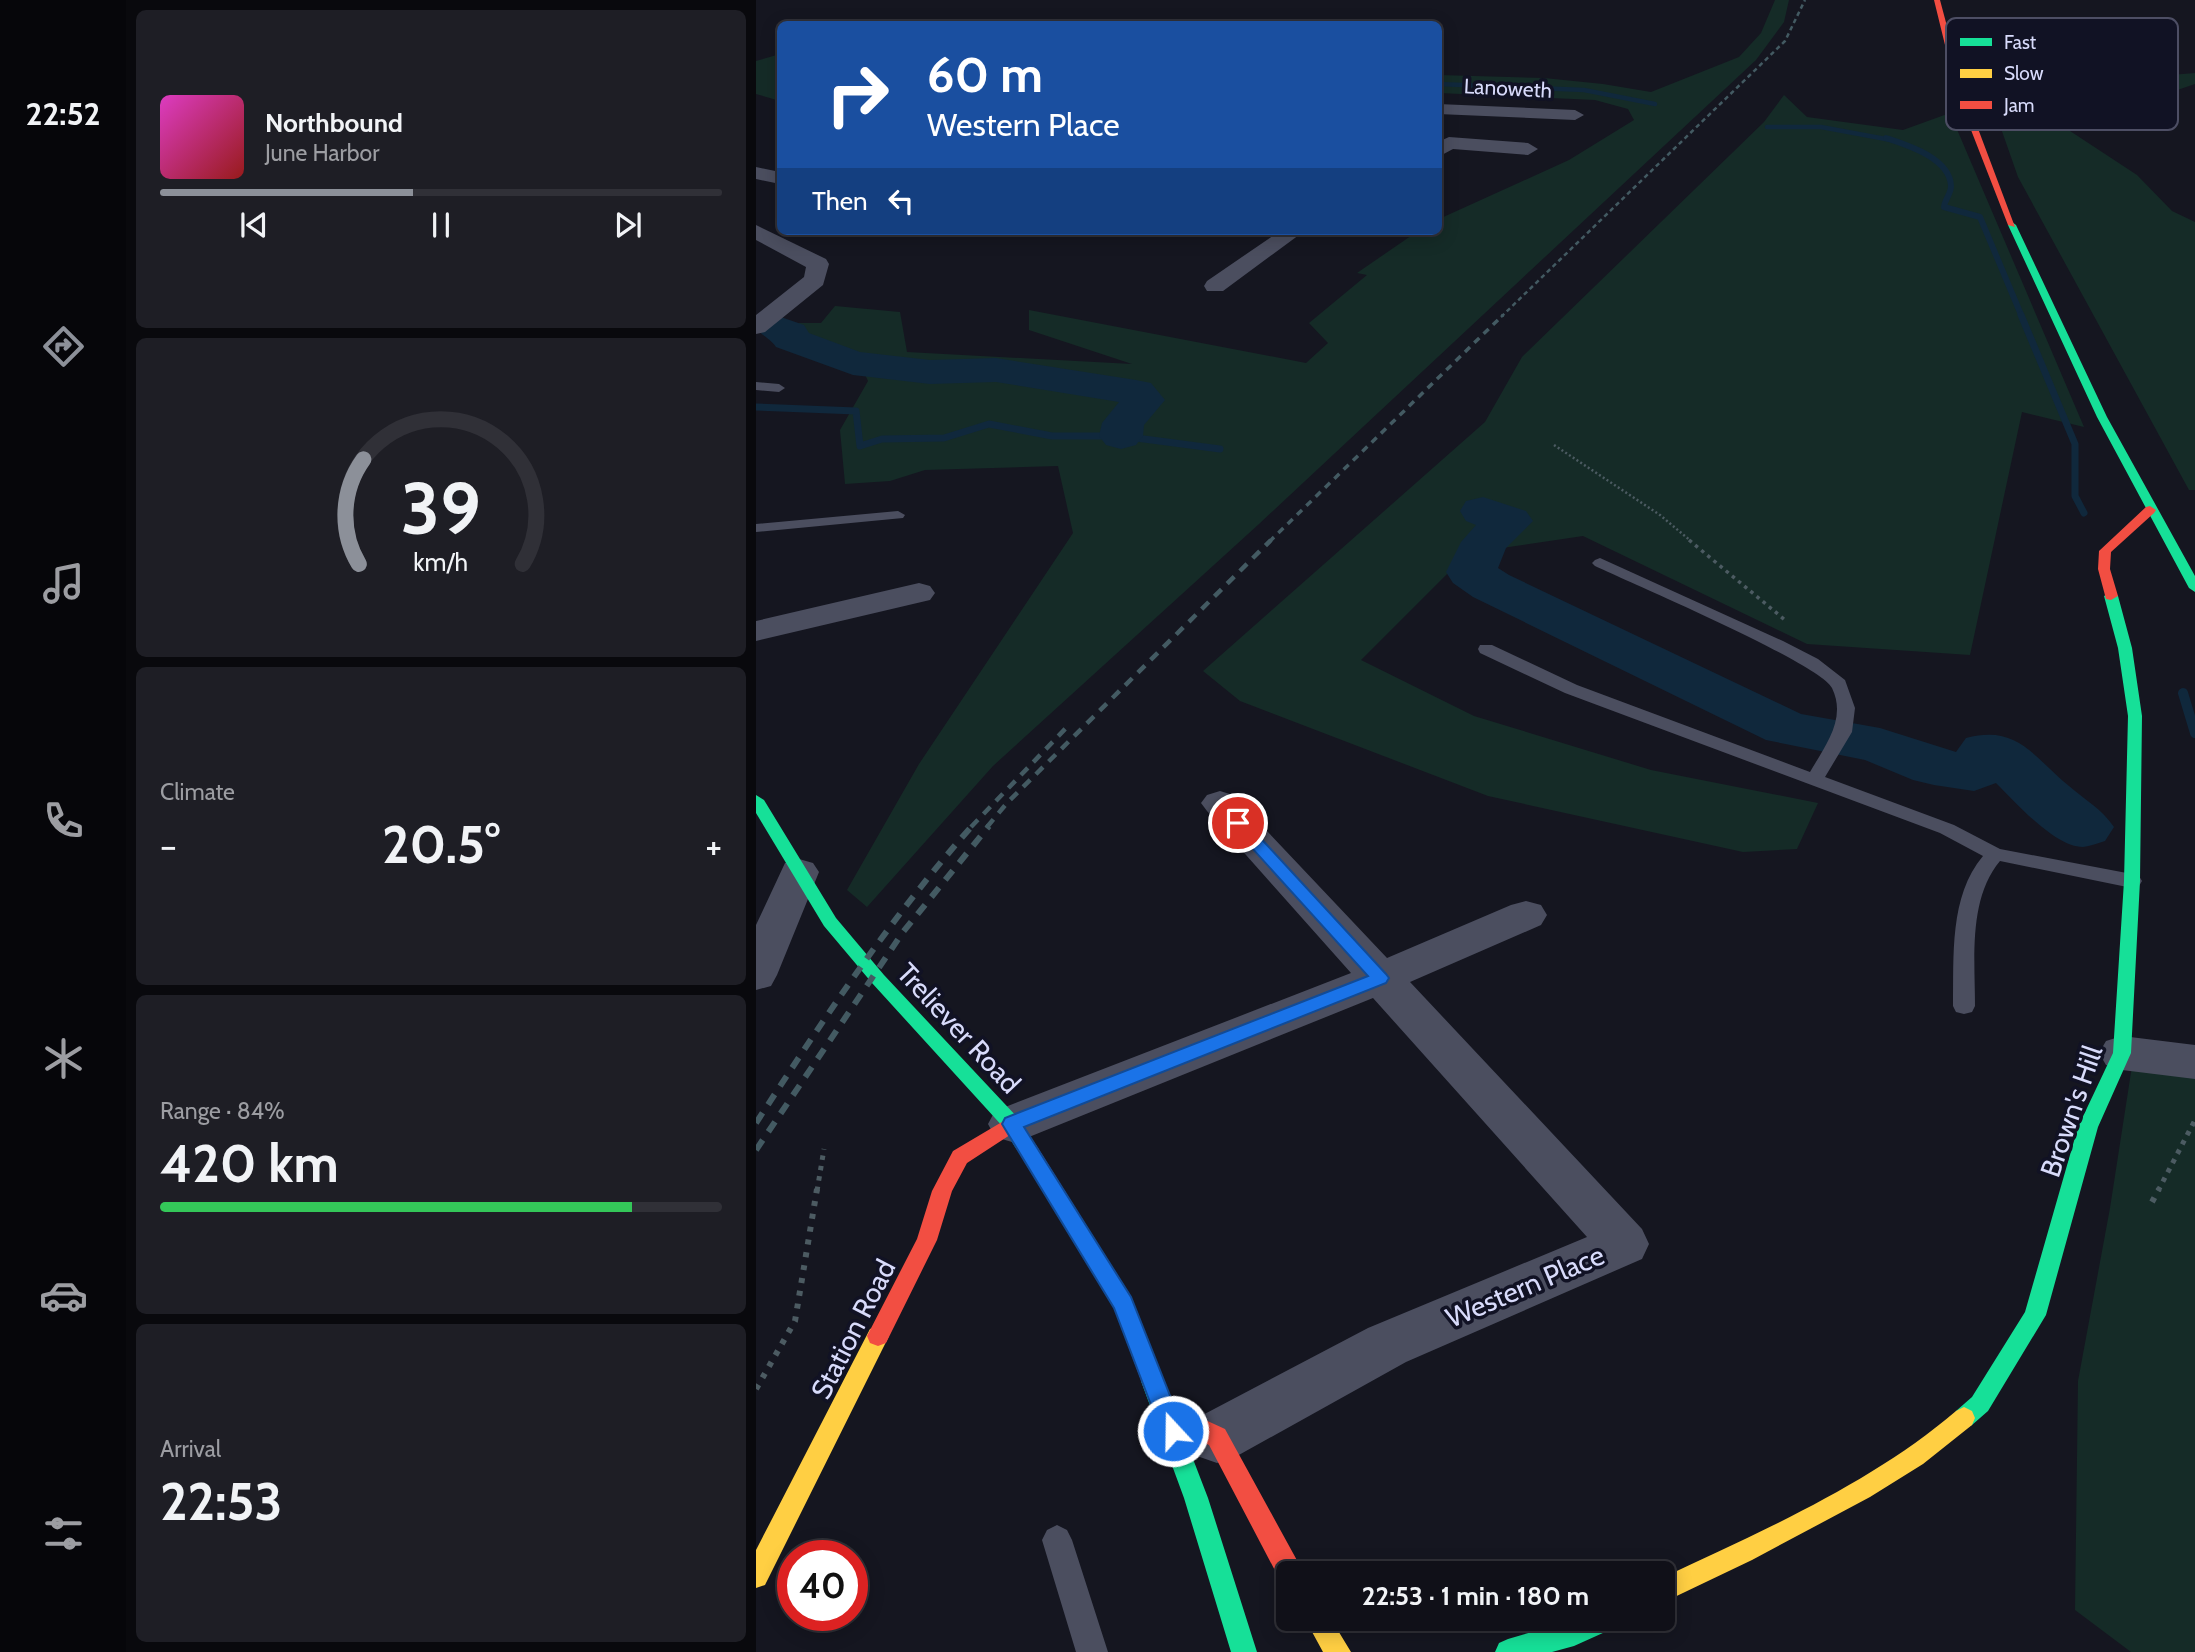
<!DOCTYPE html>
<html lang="en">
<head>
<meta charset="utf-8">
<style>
  body { margin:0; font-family:Cabin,sans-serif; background:#1e1e25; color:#f1f3f6; height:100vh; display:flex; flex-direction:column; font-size:26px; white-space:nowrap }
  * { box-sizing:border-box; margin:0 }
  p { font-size:23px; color:#9c9da2 }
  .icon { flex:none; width:38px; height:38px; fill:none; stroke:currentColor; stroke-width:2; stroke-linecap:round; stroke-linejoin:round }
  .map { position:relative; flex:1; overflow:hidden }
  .details { display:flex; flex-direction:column; gap:10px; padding:10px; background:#09090d; width:630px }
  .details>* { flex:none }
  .banner { position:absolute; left:21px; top:21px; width:665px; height:214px; border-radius:10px; box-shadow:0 4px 18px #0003,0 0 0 2px #303037; background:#1a4fa0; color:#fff; overflow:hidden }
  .speed { position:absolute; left:21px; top:1540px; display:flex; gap:14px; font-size:35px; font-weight:700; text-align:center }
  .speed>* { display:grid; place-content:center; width:91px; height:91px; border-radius:50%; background:#101018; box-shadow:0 4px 18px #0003,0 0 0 2px #303037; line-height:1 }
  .speed .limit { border:10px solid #d22; background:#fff; color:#111 }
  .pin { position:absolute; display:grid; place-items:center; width:60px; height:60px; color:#fff; margin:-30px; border:4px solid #fff; border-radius:50%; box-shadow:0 2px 7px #0007 }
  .me { position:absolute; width:77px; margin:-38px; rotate:339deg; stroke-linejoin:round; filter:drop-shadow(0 0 5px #0008) }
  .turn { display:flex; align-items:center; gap:24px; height:147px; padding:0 35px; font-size:32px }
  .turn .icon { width:91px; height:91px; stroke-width:2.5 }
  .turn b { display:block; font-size:49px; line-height:60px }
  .then { display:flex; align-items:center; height:66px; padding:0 35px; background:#0003; gap:14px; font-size:26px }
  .big { font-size:52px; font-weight:700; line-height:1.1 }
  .details .card { flex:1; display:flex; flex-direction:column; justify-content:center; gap:10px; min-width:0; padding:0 24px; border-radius:10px; background:#1e1e25 }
  .details .dial { align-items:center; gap:0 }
  .dial svg { height:182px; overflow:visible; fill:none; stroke:#303037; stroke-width:7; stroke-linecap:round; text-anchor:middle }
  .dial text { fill:#f1f3f6; stroke:none }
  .song { display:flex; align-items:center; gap:21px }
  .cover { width:84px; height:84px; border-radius:10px; background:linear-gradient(135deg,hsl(310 70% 55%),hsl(0 70% 35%)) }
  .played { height:7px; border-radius:4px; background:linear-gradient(90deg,#8c9099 45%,#303037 45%) }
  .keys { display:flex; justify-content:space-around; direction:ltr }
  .heat { display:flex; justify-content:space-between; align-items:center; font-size:38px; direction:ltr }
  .charge { height:10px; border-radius:5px; background:linear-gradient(90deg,#34c759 84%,#303037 0) }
  .trip { position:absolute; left:520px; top:1561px; width:399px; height:70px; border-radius:10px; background:#101018; box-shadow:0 4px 18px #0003,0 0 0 2px #303037; font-weight:700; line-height:70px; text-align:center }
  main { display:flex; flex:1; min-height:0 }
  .tabs { display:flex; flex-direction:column; width:126px; justify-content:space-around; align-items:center; background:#06060a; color:#9c9da2 }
  .tabs .icon { width:49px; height:49px }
  .tabs .on { color:#8c9099 }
  .tabs b { font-size:32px; color:#f1f3f6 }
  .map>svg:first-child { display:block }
  .green { fill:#152b27 }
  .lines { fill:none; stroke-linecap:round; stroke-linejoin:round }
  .stream-far3 { stroke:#10283c; stroke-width:4.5 }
  .stream-far2 { stroke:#10283c; stroke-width:6 }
  .stream-far1 { stroke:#10283c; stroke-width:7 }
  .stream { stroke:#10283c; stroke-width:10 }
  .river { fill:#10283c; fill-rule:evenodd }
  .path-far3 { stroke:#4c5b62; stroke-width:2.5; stroke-dasharray:2 2.5; stroke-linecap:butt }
  .path-far2 { stroke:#4c5b62; stroke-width:3.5; stroke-dasharray:3.5 4.5; stroke-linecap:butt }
  .path-far1 { stroke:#4c5b62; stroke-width:5; stroke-dasharray:4.5 6; stroke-linecap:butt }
  .path { stroke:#4c5b62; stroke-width:6; stroke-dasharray:5 8; stroke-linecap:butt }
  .lane { fill:#4b4e5f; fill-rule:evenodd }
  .street { fill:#4b4e5f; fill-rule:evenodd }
  .fast { fill:#16e098; fill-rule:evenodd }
  .slow { fill:#ffcf43; fill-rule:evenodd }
  .jam { fill:#f24e42; fill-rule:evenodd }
  .rail-far3 { stroke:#435a62; stroke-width:2.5; stroke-dasharray:4.5 3.5; stroke-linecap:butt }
  .rail-far2 { stroke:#435a62; stroke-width:3.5; stroke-dasharray:7 6; stroke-linecap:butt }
  .rail-far1 { stroke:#435a62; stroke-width:4.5; stroke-dasharray:10 8; stroke-linecap:butt }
  .rail { stroke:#435a62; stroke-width:6; stroke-dasharray:12 10; stroke-linecap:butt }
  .route { fill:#1a73e8; stroke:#114b97; stroke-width:2 }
  .labels { text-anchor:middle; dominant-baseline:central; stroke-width:7; stroke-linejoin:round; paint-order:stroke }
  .far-street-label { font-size:21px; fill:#d8dbfb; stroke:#111224 }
  .near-street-label { font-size:28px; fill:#d8dbfb; stroke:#111224 }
  .key { fill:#111224; stroke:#4d4e64; stroke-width:2 }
  .key-label { font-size:19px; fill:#d8dbfb }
</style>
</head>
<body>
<main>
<nav class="tabs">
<b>22:52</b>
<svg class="icon on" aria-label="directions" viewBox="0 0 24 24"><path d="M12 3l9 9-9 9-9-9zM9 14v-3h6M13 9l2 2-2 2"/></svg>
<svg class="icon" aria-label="music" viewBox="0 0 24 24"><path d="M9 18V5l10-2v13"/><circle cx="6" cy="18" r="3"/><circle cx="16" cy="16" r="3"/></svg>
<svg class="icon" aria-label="phone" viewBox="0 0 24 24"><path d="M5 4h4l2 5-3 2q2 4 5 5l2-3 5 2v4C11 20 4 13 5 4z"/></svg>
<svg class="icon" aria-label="climate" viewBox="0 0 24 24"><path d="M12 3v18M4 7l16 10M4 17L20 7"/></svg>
<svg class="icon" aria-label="car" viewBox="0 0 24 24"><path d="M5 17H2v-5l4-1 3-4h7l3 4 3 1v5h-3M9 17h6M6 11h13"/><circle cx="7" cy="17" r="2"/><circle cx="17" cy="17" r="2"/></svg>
<svg class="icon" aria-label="filters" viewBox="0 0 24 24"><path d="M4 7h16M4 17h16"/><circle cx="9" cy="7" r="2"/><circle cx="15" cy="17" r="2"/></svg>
</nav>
<section class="details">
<div class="card">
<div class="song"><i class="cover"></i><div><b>Northbound</b><p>June Harbor</p></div></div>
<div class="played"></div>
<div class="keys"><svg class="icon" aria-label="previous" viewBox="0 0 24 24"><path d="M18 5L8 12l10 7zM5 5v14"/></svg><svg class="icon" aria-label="pause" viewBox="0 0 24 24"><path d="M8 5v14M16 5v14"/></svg><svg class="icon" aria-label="next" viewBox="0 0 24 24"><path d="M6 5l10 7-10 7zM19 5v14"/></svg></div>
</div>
<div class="card dial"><svg viewBox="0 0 100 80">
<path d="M14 69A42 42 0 1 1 86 69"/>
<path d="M14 69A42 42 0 0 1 16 23" stroke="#8c9099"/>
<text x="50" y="56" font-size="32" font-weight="700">39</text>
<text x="50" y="72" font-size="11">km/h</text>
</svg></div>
<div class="card"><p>Climate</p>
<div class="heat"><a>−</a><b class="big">20.5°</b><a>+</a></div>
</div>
<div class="card"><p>Range · 84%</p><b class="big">420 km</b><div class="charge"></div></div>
<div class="card"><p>Arrival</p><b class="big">22:53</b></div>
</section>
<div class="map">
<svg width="1439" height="1652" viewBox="0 0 1439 1652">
  <rect width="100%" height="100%" fill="#151620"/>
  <path class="green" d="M 1019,0 L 1033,0 L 1028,22 L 1000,60 L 503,524 L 237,766 L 111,907 L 91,890 L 163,764 L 317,533 L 302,466 L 169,470 L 134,481 L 89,484 L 84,430 L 112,381 L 107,370 L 15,332 L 22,323 L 65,323 L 79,306 L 144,312 L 151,352 L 376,364 L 273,330 L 273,310 L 550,363 L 572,343 L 553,323 L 611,275 L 601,273 L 662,231 L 682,231 L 683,219 L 813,160 L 878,120 L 872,109 L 839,100 L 683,93 L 683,75 L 788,78 L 847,84 L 895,92 L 983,57 L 1005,33 Z
    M 24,54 L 24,101 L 0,94 L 0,61 Z
    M 1439,73 L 1439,84 L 1389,101 L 1362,103 L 1344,112 L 1351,115 L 1336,123 L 1311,129 L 1381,175 L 1416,211 L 1439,222 L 1439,490 L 1433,490 L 1262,177 L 1241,117 L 1229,92 L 1263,95 L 1291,85 Z
    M 1028,95 L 1051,117 L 1147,130 L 1194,113 L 1328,427 L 1266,412 L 1214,655 L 1051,644 L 827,536 L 712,553 L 605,660 L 718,716 L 895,770 L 1062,803 L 1041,849 L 987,852 L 732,796 L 484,701 L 447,671 L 729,422 L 766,357 L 1008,122 Z
    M 1376,1066 L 1439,1070 L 1439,1652 L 1375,1652 L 1319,1610 L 1322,1381 L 1354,1208 Z"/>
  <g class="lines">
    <path class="stream-far3" d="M 682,84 L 828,90 L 899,104
      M 1011,127 L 1065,127 L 1135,140"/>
    <path class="stream-far2" d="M 1130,138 C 1151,145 1194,158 1195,186 C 1195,194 1189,199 1188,207 L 1224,217 L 1266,317"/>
    <path class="stream-far1" d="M 1265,315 L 1319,444 L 1319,496 L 1328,513
      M 0,407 L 100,411 L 104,446 L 126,439 L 188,438 L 233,424 L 296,436 L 365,436 L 464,449"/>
    <path class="stream" d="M 1427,693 L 1439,733"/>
    <path class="river" d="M 19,315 L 48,325 L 53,333 L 104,352 L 174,360 L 240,358 L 380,380 L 395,383 L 409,400 L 388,425 L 387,436 L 380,445 L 365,449 L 350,445 L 343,436 L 346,423 L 363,402 L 240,382 L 174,384 L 97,375 L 20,347 C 14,338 5,336 0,327 L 5,319 Z
      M 727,497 L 770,511 L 777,521 L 750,548 L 742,568 L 753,575 L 1045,714 L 1124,728 L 1200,752 L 1210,738 C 1262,724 1277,757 1313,786 C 1329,800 1346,809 1358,827 L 1349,841 C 1342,843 1334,846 1327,847 C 1299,847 1260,803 1240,783 L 1218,791 L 1178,785 L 1157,780 L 1109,760 L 1010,740 L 717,597 L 697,583 L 690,572 L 705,542 L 720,525 L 710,521 L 704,511 L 710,501 Z"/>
    <path class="path-far3" d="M 798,445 L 904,515 L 936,542"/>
    <path class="path-far2" d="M 933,540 L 1029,620"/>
    <path class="path-far1" d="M 61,1191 L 68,1149
      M 1402,1191 L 1439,1120"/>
    <path class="path" d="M 1396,1202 L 1403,1189
      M 0,1389 L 39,1321 L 61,1189"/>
    <path class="lane" d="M 0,382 L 23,384 L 29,388 L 23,392 L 0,390 Z
      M 142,511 L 149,515 L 147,518 L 0,532 L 0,524 Z
      M 844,558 L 1027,641 L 1062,659 L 1089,680 L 1099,708 L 1096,732 L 1069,777 L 1198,825 L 1244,849 L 1376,874 L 1383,876 L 1386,881 L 1383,886 L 1376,888 L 1244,861 C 1212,899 1219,960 1219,1006 L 1216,1012 L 1208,1014 L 1200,1012 L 1197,1006 C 1198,957 1193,896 1227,856 L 1184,833 L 809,693 L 724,653 L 722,649 L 724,645 L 736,645 L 821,685 L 1054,772 C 1069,746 1091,719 1076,688 C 1063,663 875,583 839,566 L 836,563 L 839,560 Z
      M 301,1525 L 311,1530 L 316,1540 L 352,1652 L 320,1652 L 286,1540 L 291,1530 Z"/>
    <path class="street" d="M 682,104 L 819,110 L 828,115 L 819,120 L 682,114 Z
      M 693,137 L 772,143 L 782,149 L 772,155 L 697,149 L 682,157 L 682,142 Z
      M 0,167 L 24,172 L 24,184 L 0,179 Z
      M 0,225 L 70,259 L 73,264 L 67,285 L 9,332 L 0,334 L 0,315 L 48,277 L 50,267 L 0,240 Z
      M 519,231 L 547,232 L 467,291 L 451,291 L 448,286 L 451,281 L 521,233 Z
      M 163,583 L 174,586 L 179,593 L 174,600 L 0,641 L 0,621 Z
      M 464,791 L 477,795 L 631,958 L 755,905 L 770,901 L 785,905 L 791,915 L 785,925 L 654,982 L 886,1229 L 893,1244 L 886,1259 L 650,1362 L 481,1456 L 461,1463 L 441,1456 L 433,1437 L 441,1418 L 612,1328 L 831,1237 L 617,998 L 273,1137 L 256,1142 L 239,1137 L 232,1124 L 239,1111 L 595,973 L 451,811 L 445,803 L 451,795 Z
      M 43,859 L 57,863 L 63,872 L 21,975 L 15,986 L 0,990 L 0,925 L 29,863 Z
      M 1366,1036 L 1439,1045 L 1439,1079 L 1366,1070 L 1350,1065 L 1343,1053 L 1350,1041 Z"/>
    <path class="fast" d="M 1256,222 L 1260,225 L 1351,417 L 1439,576 L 1439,592 L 1433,588 L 1341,417 L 1252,225 Z
      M 1355,592 L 1362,596 L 1376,648 L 1386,716 L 1384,881 L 1375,1053 L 1342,1127 L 1290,1315 L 1232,1411 L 1216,1425 L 1208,1429 L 1200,1425 L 1197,1418 L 1200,1411 L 1216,1397 L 1269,1312 L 1322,1127 L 1357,1053 L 1368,881 L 1372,716 L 1362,648 L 1348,596 Z
      M 0,795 L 8,800 L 80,918 L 128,975 L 263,1119 L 283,1151 L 280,1157 C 263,1162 257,1142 249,1129 L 116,983 L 68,926 L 0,813 Z
      M 396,1371 L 404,1374 L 407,1381 L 452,1498 L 501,1652 L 475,1652 L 428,1498 L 385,1381 L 388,1374 Z
      M 821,1619 L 862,1619 L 858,1628 L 818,1646 L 796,1652 L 739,1652 L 743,1643 L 752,1639 Z"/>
    <path class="slow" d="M 122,1326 L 130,1329 L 133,1336 L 9,1585 L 0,1588 L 0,1550 L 114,1329 Z
      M 1208,1407 L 1216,1411 L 1219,1418 L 1216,1425 L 1167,1464 L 1114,1497 L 996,1560 L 906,1603 L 906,1578 C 1006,1531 1116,1483 1200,1411 Z
      M 549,1619 L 575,1619 L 595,1652 L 567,1652 Z"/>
    <path class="jam" d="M 1178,0 L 1184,0 L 1209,94 L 1259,227 L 1252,225 L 1201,94 Z
      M 1394,506 L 1400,510 L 1398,513 L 1355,552 L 1354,569 L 1362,596 L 1355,600 L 1350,599 L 1342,569 L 1343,551 L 1390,507 Z
      M 256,1116 L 263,1119 L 266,1124 L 263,1129 L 211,1163 L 196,1191 L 181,1240 L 130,1343 L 122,1346 L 114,1343 L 111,1336 L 161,1239 L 176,1191 L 197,1151 Z
      M 273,1143 L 280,1145 L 375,1297 L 407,1381 L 404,1388 L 396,1391 L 388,1388 L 358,1308 L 263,1151 L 266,1145 Z
      M 445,1418 L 469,1429 L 543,1564 L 546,1573 L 532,1573 L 532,1584 L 525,1582 L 453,1445 C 438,1437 424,1444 409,1439 L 406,1431 L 409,1423 Z"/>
    <path class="rail-far3" d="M 745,317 L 1029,41 L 1049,0"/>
    <path class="rail-far2" d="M 513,542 L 747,315"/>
    <path class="rail-far1" d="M 215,827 L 311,727
      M 231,827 L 251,803 L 515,540"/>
    <path class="rail" d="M 0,1123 C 67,1020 134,918 216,826
      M 0,1150 L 147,932 L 233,826"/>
  </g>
  <path class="route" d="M 482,818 L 487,819 L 630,974 L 633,978 L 630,983 L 268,1127 L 375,1297 L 428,1431 L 425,1439 L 417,1442 L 408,1439 L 405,1431 L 358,1308 L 246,1124 L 249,1118 L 612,976 L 476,826 L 474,823 Z"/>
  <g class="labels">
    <g class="far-street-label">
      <text transform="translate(752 88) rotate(3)">Lanoweth</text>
    </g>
    <g class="near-street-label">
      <text transform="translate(203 1028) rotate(47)">Treliever Road</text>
      <text transform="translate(1315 1111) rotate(-71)">Brown's Hill</text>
      <text transform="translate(769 1286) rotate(-23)">Western Place</text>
      <text transform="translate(97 1329) rotate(-63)">Station Road</text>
    </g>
  </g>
  <rect x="1190" y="18" width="232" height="112" rx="10" class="key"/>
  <rect x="1204" y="38" width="32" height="8" fill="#16e098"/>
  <rect x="1204" y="69" width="32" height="9" fill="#ffcf43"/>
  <rect x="1204" y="101" width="32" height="8" fill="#f24e42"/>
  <g class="key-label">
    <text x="1248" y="49">Fast</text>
    <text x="1248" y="80">Slow</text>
    <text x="1248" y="112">Jam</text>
  </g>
</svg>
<div class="speed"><div class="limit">40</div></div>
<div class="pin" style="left:482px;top:823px;background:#d93025"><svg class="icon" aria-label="arrive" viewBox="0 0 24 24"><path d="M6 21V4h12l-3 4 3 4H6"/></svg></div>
<svg class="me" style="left:417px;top:1431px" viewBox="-20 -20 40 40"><circle r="17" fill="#1a73e8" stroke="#fff" stroke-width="3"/><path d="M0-11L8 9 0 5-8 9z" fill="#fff"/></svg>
<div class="trip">22:53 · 1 min · 180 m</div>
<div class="banner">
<div class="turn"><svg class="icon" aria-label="right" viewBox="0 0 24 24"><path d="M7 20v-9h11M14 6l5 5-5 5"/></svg><div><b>60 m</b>Western Place</div></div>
<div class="then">Then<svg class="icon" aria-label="left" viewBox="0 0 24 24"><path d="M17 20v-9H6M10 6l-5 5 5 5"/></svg></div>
</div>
</div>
</main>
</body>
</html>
